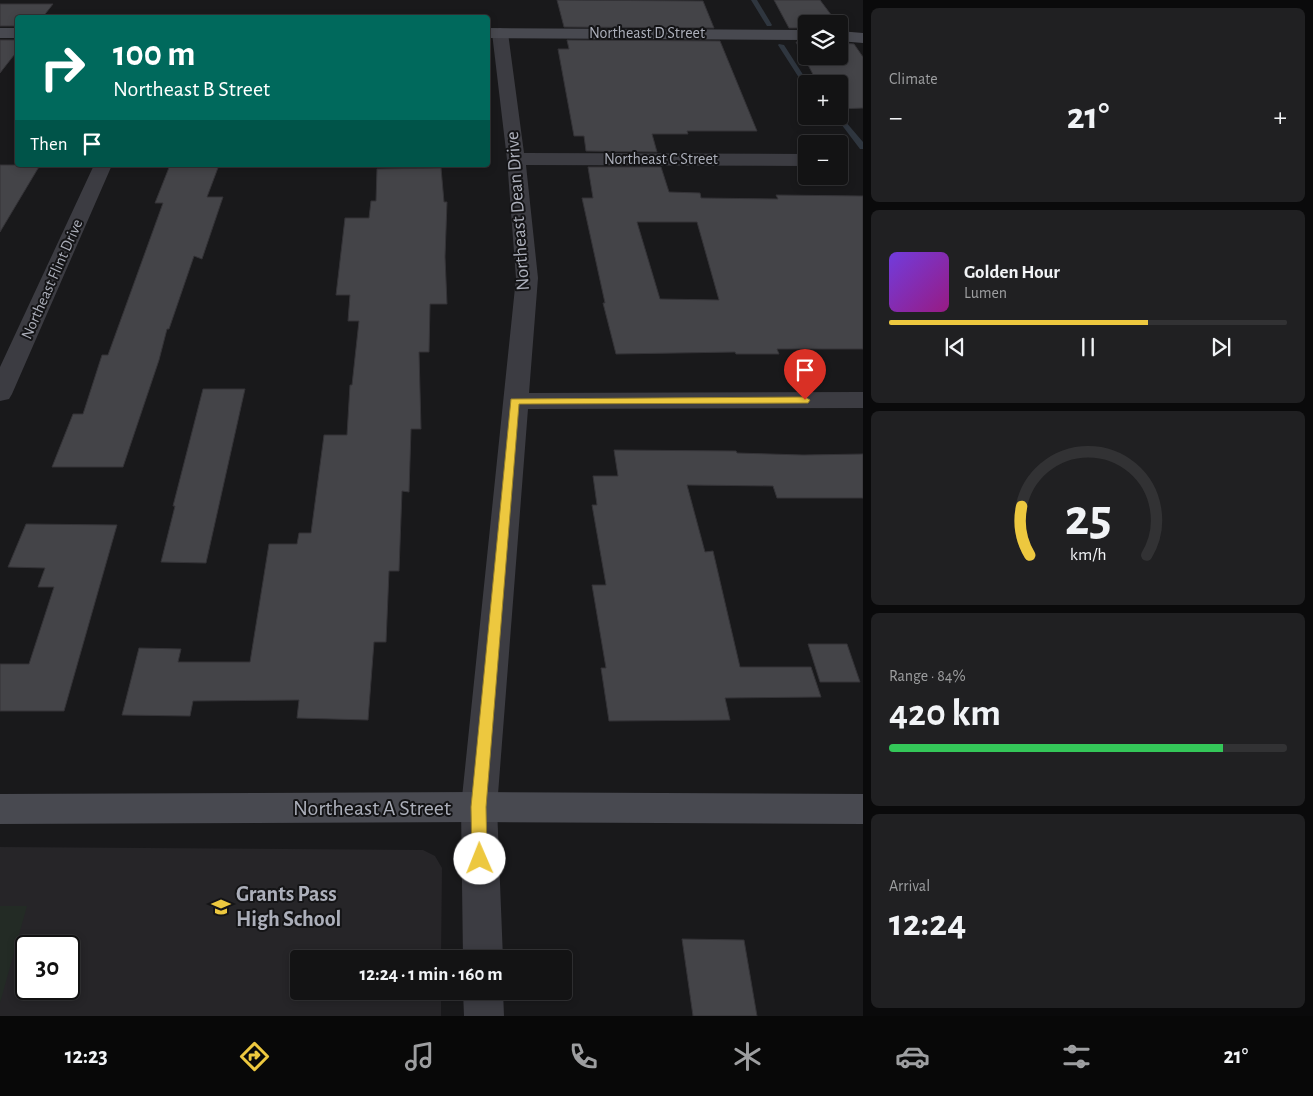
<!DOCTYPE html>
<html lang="en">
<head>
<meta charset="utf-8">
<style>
  body { margin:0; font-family:"Alegreya Sans",sans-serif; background:#202022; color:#f1f3f6; height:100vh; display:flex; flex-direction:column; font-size:19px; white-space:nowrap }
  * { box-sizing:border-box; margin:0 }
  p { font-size:16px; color:#9d9ea0 }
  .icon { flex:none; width:28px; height:28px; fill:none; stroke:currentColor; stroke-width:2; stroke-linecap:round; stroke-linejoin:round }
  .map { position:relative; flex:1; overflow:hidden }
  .details { display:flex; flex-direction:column; gap:8px; padding:8px; background:#0a0a0b; width:450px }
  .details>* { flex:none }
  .top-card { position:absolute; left:15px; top:15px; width:475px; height:152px; border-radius:5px; box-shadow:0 2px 8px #0003,0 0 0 1px #323234; background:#00695c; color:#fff; overflow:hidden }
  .fabs { position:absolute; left:798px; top:15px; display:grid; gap:10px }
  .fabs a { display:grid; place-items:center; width:50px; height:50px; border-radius:5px; background:#131314; box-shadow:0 2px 8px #0003,0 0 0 1px #323234; font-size:25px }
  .speed { position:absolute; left:15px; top:935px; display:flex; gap:10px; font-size:25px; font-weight:700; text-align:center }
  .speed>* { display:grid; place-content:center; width:65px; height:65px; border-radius:50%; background:#131314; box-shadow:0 2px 8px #0003,0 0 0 1px #323234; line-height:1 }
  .speed .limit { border:2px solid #111; border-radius:8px; background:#fff; color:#111 }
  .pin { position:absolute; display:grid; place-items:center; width:42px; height:42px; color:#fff; margin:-51px -21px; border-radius:50% 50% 50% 0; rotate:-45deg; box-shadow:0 0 5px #0007 }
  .pin .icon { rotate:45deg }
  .me { position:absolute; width:55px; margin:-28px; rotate:359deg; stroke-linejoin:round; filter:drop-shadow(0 0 4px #0008) }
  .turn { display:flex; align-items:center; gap:18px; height:105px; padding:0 15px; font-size:22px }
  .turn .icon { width:65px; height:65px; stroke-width:2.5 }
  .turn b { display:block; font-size:35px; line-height:42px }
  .then { display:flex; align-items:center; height:48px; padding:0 15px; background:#0003; gap:10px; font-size:19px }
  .big { font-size:38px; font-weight:700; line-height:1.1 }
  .details .widget { flex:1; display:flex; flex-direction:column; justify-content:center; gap:8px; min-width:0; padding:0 18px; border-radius:8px; background:#202022 }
  .details .dial { align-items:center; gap:0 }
  .dial svg { height:130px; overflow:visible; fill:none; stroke:#323234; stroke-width:7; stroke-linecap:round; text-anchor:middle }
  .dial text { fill:#f1f3f6; stroke:none }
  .song { display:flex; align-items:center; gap:15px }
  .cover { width:60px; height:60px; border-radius:8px; background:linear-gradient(135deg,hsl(260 70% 55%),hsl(310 70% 35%)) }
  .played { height:5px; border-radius:2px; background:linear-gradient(90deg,#edc83f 65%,#323234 65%) }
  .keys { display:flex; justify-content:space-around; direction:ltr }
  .heat { display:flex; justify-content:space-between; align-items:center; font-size:28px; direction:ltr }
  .charge { height:8px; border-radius:4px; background:linear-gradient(90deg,#34c759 84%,#323234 0) }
  .trip { position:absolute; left:290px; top:950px; width:282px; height:50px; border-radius:5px; background:#131314; box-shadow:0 2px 8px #0003,0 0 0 1px #323234; font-weight:700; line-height:50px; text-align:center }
  .tabs { display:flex; height:80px; justify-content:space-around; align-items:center; background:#080808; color:#9d9ea0 }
  .tabs .icon { width:35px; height:35px }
  .tabs .active { color:#edc83f }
  .tabs b { font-size:22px; color:#f1f3f6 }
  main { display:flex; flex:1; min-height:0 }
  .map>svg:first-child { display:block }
  .built { fill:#262528; fill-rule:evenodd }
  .green { fill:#232b25 }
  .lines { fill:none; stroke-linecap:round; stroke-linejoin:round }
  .stream { fill:#2f363f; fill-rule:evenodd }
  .building { fill:#444448; stroke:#343337; fill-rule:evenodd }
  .street { fill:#3c3c42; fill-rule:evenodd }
  .secondary { fill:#484950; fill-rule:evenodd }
  .route { fill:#edc83f; stroke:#9a8229 }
  .labels { text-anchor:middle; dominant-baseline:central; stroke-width:4; stroke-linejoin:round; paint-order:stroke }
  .far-street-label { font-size:16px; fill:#acafba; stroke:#141416 }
  .street-label { font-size:19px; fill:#acafba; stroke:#141416 }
  .near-street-label { font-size:22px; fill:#acafba; stroke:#141416 }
  .near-poi-label { font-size:22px; font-weight:bold; fill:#acafba; stroke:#141416; text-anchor:start }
</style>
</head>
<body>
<main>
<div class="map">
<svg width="863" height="1016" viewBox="0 0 863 1016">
  <rect width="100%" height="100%" fill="#19191b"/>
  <path class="built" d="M 0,847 L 423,850 L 435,856 L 442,868 L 441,959 L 299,959 L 299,991 L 441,991 L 441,1016 L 0,1016 ZM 26,946 L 69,946 L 69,989 L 26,989 Z"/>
  <path class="green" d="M 0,906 L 27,906 L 0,1003 Z"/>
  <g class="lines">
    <path class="stream" d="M 751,0 L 757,0 L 772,25 L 771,26 L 767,26 Z
      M 779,44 L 784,45 L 809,84 L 806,84 L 806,86 L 803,84 L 778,45 Z
      M 839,114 L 863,142 L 863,149 L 860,149 L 835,116 L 839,116 Z"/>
  </g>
  <path class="building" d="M 557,0 L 703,1 L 714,28 L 564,27 Z
    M 774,0 L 820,0 L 838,24 L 806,24 L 806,28 L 789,28 Z
    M 0,4 L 53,4 L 42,18 L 18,18 L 18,26 L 0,26 Z
    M 0,40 L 18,40 L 18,50 L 0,73 Z
    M 567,40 L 720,41 L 757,131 L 687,131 L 688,134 L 652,134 L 657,152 L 586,151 L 584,136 L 574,136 L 558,49 L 569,49 Z
    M 796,42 L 806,42 L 806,56 L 839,56 L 839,43 L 854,44 L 863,57 L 863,108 L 839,109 L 839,84 L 818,84 Z
    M 0,165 L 40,165 L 0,232 Z
    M 170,165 L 219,165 L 207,197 L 223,197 L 202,259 L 194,256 L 169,329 L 167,329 L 159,360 L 123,467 L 52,467 L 73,414 L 83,414 L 102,355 L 108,355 L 163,203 L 155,203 Z
    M 588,167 L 661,167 L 669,192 L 700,193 L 701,198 L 778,199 L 776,195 L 863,196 L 863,349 L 777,349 L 779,354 L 736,354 L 735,352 L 616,354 L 603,303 L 605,303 L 582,198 L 593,198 ZM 637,222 L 697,222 L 719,300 L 660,299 Z
    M 441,168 L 444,202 L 447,202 L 445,257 L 447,304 L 430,304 L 429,352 L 419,352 L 421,429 L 411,429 L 409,492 L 402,491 L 399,571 L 389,571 L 386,642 L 374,642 L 368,720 L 297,718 L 299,700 L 193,701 L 190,716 L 122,715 L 139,648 L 181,649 L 178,662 L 250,662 L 269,544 L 297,544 L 299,533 L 311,533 L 324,435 L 347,435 L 350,385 L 352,385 L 359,321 L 348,321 L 350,295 L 336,295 L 345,218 L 369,218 L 371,201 L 376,201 L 377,169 Z
    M 203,389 L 245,389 L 206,563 L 161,562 L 175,506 L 173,506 Z
    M 614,450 L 736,451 L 737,453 L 803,455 L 863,454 L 863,498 L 777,498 L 773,486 L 687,485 L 705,552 L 713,551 L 740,667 L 811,667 L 821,697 L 725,698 L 730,720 L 609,721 L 601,668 L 606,668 L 592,585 L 606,585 L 592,505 L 597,505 L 593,476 L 618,476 Z
    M 26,524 L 117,525 L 64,711 L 0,711 L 0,664 L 29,664 L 54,587 L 38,587 L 45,568 L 8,567 Z
    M 808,644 L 847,644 L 860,682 L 820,682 Z
    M 682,939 L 744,940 L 757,1016 L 693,1016 Z"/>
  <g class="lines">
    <path class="street" d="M 500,28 L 505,30 L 508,33 L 524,153 L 806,154 L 806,166 L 526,165 L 538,278 L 529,393 L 863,392 L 863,408 L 528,409 L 497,807 L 503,959 L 463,959 L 461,807 L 516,278 L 507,159 L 492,33 L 495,30 Z
      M 94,165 L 112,165 L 12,394 L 9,399 L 0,401 L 0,367 Z
      M 463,991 L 503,991 L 504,1016 L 464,1016 Z"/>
    <path class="secondary" d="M 0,28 L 18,28 L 18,38 L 0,38 Z
      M 488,28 L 806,30 L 806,40 L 488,38 Z
      M 839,31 L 863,33 L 863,43 L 839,41 Z
      M 479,792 L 863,794 L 863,824 L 479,822 L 0,824 L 0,794 Z"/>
  </g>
  <path class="route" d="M 805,397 L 810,400 L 808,403 L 519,404 L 486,807 L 487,859 L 485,864 L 480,866 L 475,864 L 472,859 L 471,807 L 511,399 Z"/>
  <defs>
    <g id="school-bare" transform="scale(1.5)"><path d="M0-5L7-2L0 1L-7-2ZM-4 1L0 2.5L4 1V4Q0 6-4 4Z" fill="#edc83f" stroke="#141416" stroke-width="2.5" paint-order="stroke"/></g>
  </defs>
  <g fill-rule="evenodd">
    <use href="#school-bare" x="221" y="907"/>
  </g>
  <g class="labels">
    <g class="far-street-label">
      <text x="647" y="33">Northeast D Street</text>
      <text x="661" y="159">Northeast C Street</text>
      <text transform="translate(52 279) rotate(-66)">Northeast Flint Drive</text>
    </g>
    <g class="street-label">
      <text transform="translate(518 211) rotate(-94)">Northeast Dean Drive</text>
    </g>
    <g class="near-street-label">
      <text x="372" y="808">Northeast A Street</text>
    </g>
    <g class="near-poi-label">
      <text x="236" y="894">Grants Pass<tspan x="236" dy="25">High School</tspan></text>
    </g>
  </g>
</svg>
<div class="fabs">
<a><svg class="icon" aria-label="layers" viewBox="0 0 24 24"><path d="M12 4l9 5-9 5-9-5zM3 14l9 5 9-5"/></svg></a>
<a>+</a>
<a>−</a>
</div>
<div class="speed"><div class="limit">30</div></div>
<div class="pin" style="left:805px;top:400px;background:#d93025"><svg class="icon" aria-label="arrive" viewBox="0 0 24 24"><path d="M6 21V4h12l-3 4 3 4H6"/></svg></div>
<svg class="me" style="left:480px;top:859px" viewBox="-20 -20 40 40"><circle r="19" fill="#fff"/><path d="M0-13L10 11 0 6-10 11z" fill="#edc83f"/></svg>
<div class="trip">12:24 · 1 min · 160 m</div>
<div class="top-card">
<div class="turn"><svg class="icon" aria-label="right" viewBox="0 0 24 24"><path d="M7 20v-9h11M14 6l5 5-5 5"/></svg><div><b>100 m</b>Northeast B Street</div></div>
<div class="then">Then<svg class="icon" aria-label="arrive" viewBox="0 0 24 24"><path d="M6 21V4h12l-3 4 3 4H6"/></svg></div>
</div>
</div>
<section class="details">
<div class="widget"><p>Climate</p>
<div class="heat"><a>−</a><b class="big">21°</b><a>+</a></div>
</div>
<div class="widget">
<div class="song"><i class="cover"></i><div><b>Golden Hour</b><p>Lumen</p></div></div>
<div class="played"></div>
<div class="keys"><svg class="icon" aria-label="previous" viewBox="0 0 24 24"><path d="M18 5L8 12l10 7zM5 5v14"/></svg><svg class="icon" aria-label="pause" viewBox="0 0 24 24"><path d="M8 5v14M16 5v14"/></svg><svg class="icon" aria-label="next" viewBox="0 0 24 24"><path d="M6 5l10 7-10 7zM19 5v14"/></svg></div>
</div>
<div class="widget dial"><svg viewBox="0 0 100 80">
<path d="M14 69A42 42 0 1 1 86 69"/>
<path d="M14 69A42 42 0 0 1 9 39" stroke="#edc83f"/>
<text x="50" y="56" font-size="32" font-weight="700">25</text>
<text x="50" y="72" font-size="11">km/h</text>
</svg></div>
<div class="widget"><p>Range · 84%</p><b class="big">420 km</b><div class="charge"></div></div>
<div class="widget"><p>Arrival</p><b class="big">12:24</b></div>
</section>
</main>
<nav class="tabs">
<b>12:23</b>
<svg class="icon active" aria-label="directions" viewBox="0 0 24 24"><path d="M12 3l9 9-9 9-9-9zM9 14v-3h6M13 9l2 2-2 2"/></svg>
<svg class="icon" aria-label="music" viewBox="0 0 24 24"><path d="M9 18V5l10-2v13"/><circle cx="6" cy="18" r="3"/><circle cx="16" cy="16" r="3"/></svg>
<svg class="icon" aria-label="phone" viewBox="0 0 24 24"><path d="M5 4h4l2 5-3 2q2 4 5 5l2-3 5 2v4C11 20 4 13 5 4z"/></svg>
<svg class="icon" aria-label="climate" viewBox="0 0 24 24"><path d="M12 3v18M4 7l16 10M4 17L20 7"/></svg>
<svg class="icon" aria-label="car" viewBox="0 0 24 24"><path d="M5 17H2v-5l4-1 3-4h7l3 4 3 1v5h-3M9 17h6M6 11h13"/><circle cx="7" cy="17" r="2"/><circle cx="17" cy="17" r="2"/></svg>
<svg class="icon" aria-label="filters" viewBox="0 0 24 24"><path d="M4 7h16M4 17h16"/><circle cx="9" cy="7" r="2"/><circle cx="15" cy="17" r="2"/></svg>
<b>21°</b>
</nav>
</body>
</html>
